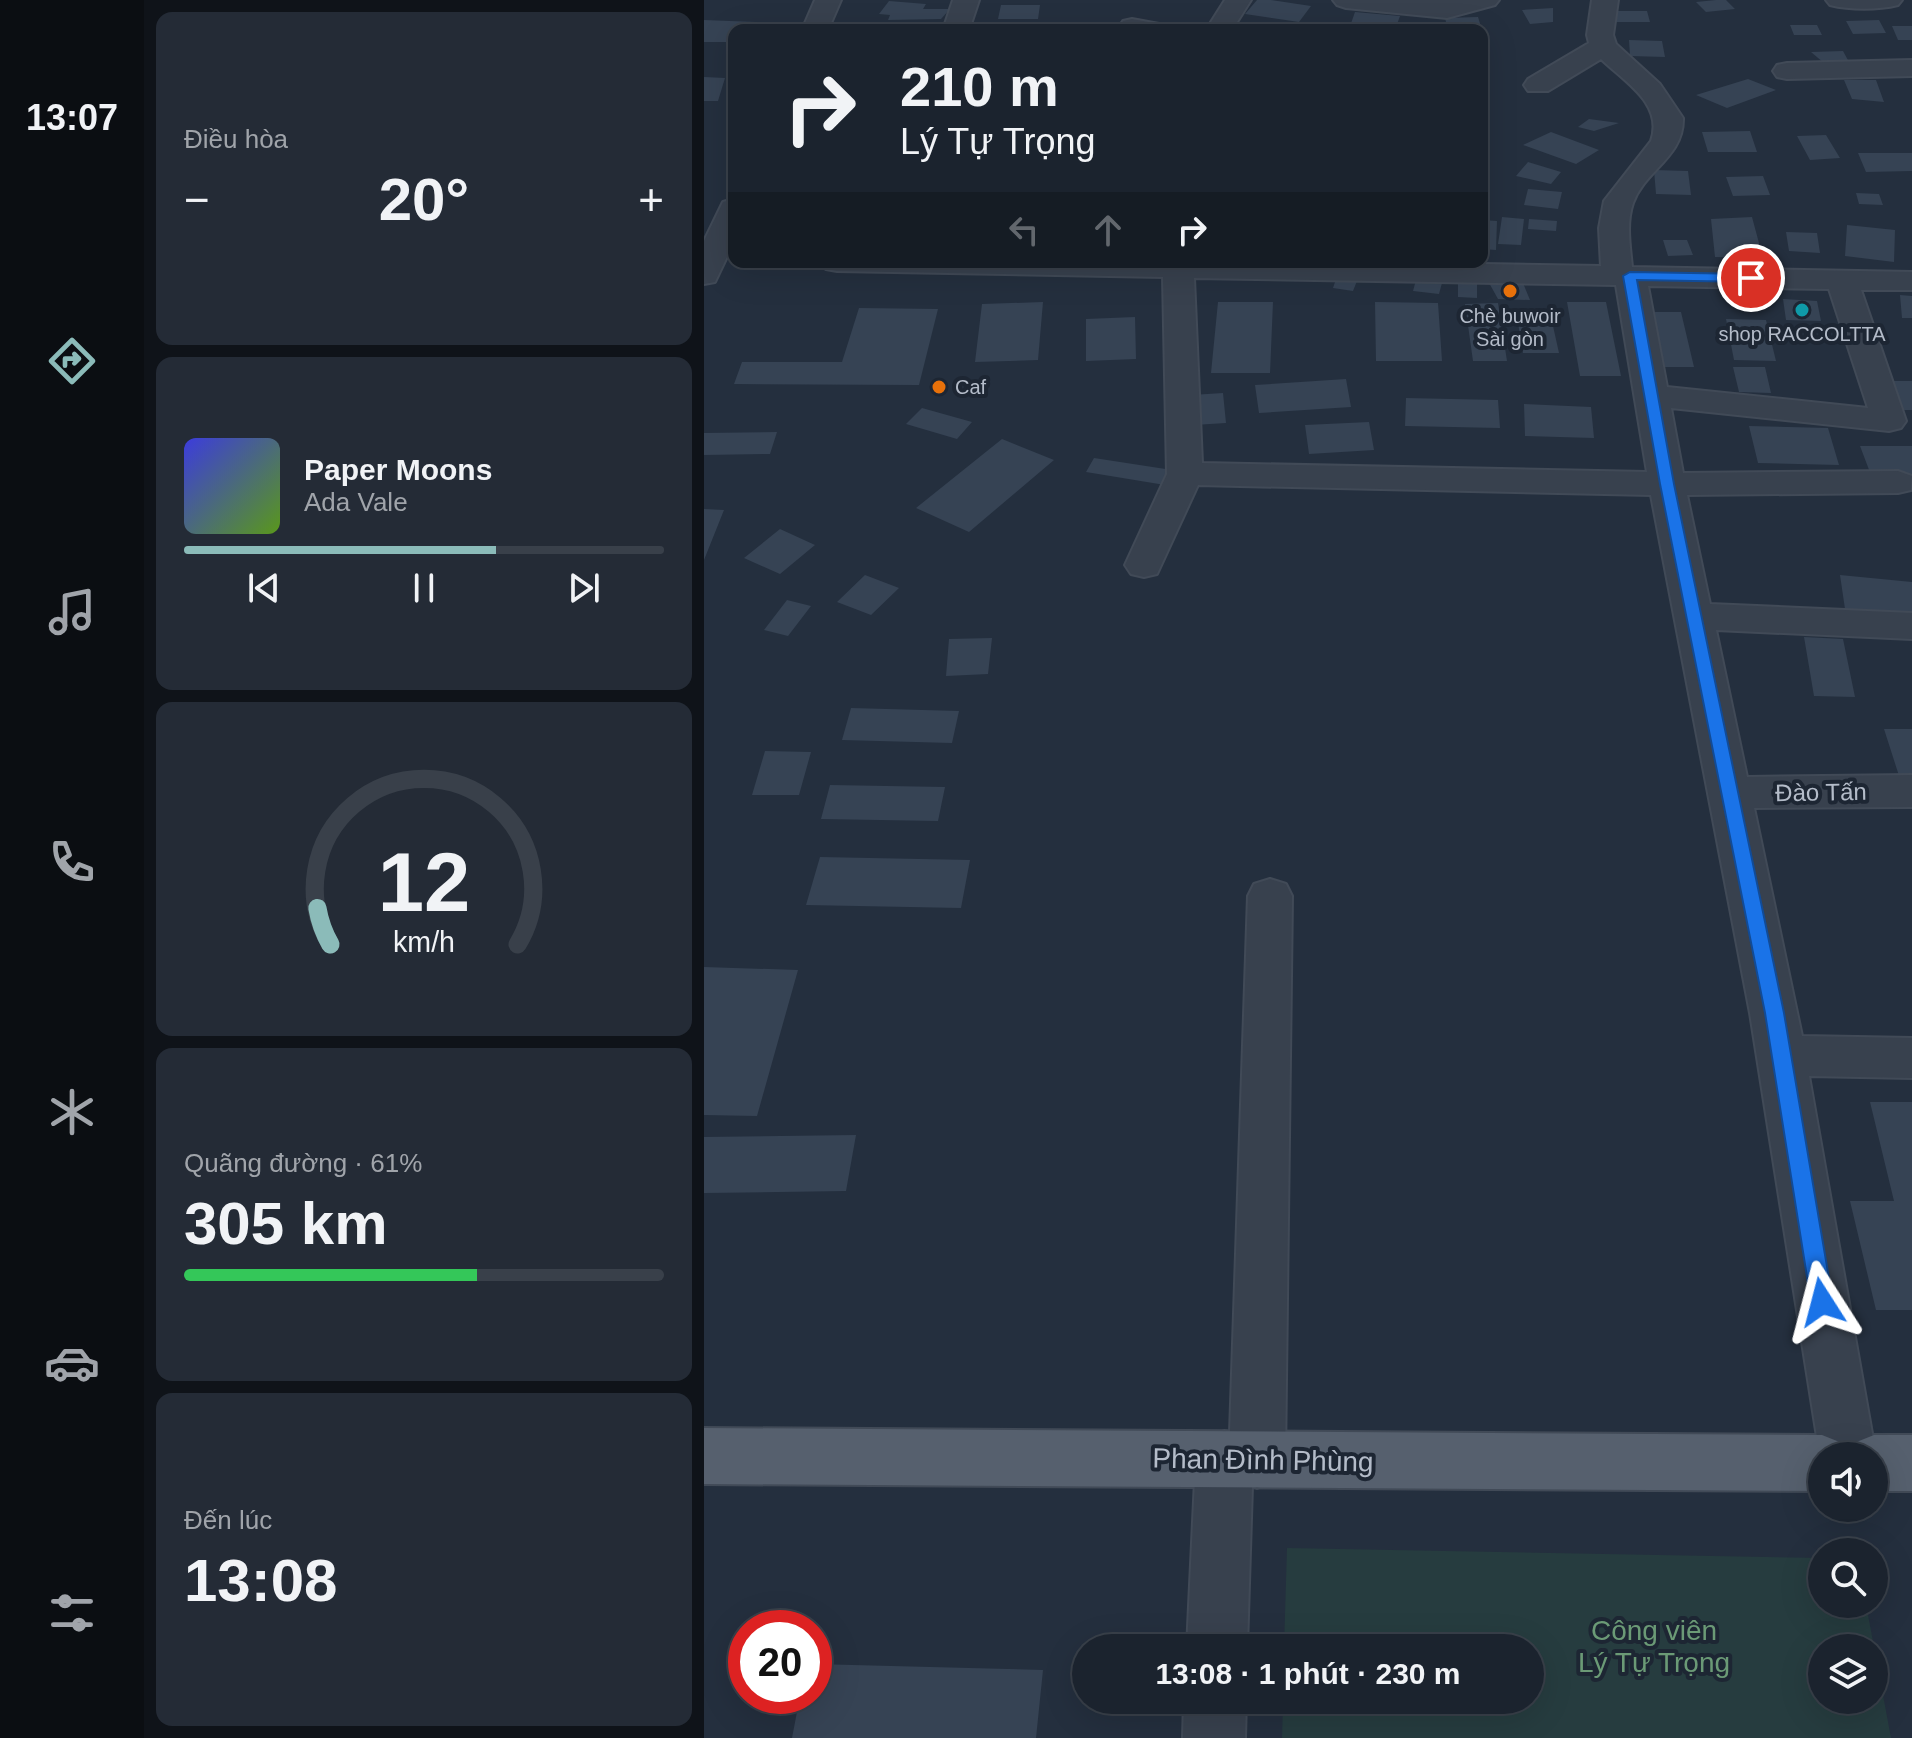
<!DOCTYPE html>
<html lang="vi">
<head>
<meta charset="utf-8">
<style>
  body { margin:0; font-family:Arial,sans-serif; background:#242b36; color:#f1f3f6; height:100vh; display:flex; flex-direction:column; font-size:30px; white-space:nowrap }
  * { box-sizing:border-box; margin:0 }
  p { font-size:26px; color:#a0a4aa }
  .icon { flex:none; width:44px; height:44px; fill:none; stroke:currentColor; stroke-width:2; stroke-linecap:round; stroke-linejoin:round }
  .map { position:relative; flex:1; overflow:hidden }
  .panel { display:flex; flex-direction:column; gap:12px; padding:12px; background:#0f1319; width:560px }
  .panel>* { flex:none }
  .banner { position:absolute; left:24px; top:24px; width:760px; height:244px; border-radius:16px; box-shadow:0 8px 32px #0002,0 0 0 2px #39404a; background:#1b232e; color:#f1f3f6; overflow:hidden }
  .fabs { position:absolute; left:1104px; top:1442px; display:grid; gap:16px }
  .fabs a { display:grid; place-items:center; width:80px; height:80px; border-radius:50%; background:#1b232e; box-shadow:0 8px 32px #0002,0 0 0 2px #39404a; font-size:40px }
  .speed { position:absolute; left:24px; top:1610px; display:flex; gap:16px; font-size:40px; font-weight:700; text-align:center }
  .speed>* { display:grid; place-content:center; width:104px; height:104px; border-radius:50%; background:#1b232e; box-shadow:0 8px 32px #0002,0 0 0 2px #39404a; line-height:1 }
  .speed .limit { border:12px solid #d22; background:#fff; color:#111 }
  .pin { position:absolute; display:grid; place-items:center; width:68px; height:68px; color:#fff; margin:-34px; border:4px solid #fff; border-radius:50%; box-shadow:0 2px 8px #0007 }
  .me { position:absolute; width:88px; margin:-44px; rotate:351deg; stroke-linejoin:round; filter:drop-shadow(0 0 6px #0008) }
  .turn { display:flex; align-items:center; gap:28px; height:168px; padding:0 40px; font-size:36px }
  .turn .icon { width:104px; height:104px; stroke-width:2.5 }
  .turn b { display:block; font-size:56px; line-height:68px }
  .lanes { display:flex; align-items:center; height:76px; padding:0 40px; background:#0003; justify-content:center; gap:40px; direction:ltr }
  .lanes .off { opacity:.35 }
  .big { font-size:60px; font-weight:700; line-height:1.1 }
  .panel .widget { flex:1; display:flex; flex-direction:column; justify-content:center; gap:12px; min-width:0; padding:0 28px; border-radius:16px; background:#242b36 }
  .panel .dial { align-items:center; gap:0 }
  .dial svg { height:208px; overflow:visible; fill:none; stroke:#39404a; stroke-width:7; stroke-linecap:round; text-anchor:middle }
  .dial text { fill:#f1f3f6; stroke:none }
  .song { display:flex; align-items:center; gap:24px }
  .cover { width:96px; height:96px; border-radius:12px; background:linear-gradient(135deg,hsl(240 70% 55%),hsl(90 70% 35%)) }
  .played { height:8px; border-radius:4px; background:linear-gradient(90deg,#8bbbb9 65%,#39404a 65%) }
  .keys { display:flex; justify-content:space-around; direction:ltr }
  .heat { display:flex; justify-content:space-between; align-items:center; font-size:44px; direction:ltr }
  .charge { height:12px; border-radius:6px; background:linear-gradient(90deg,#34c759 61%,#39404a 0) }
  .trip { position:absolute; left:368px; top:1634px; width:472px; height:80px; border-radius:40px; background:#1b232e; box-shadow:0 8px 32px #0002,0 0 0 2px #39404a; font-weight:700; line-height:80px; text-align:center }
  main { display:flex; flex:1; min-height:0 }
  .tab-bar { display:flex; flex-direction:column; width:144px; justify-content:space-around; align-items:center; background:#0b0e12; color:#a0a4aa }
  .tab-bar .icon { width:56px; height:56px }
  .tab-bar .active { color:#8bbbb9 }
  .tab-bar b { font-size:36px; color:#f1f3f6 }
  .map>svg:first-child { display:block }
  .green { fill:#263c3f; fill-rule:evenodd }
  .building { fill:#364354 }
  .lines { fill:none; stroke-linecap:round; stroke-linejoin:round }
  .minor-casing { stroke:#414a57; stroke-width:4 }
  .major-casing { stroke:#414a57; stroke-width:4 }
  .minor { fill:#38414e; fill-rule:evenodd }
  .major { fill:#56606e; fill-rule:evenodd }
  .route { fill:#1a73e8; stroke:#114b97; stroke-width:2 }
  .food-dot { fill:#e8710a; stroke:#1d2633; stroke-width:3 }
  .culture-dot { fill:#0f9aa8; stroke:#1d2633; stroke-width:3 }
  .labels { text-anchor:middle; dominant-baseline:central; stroke-width:8; stroke-linejoin:round; paint-order:stroke }
  .far-poi-label { font-size:20px; fill:#b4bcc9; stroke:#1d2633 }
  .street-label { font-size:24px; fill:#b4bcc9; stroke:#1d2633 }
  .near-street-label { font-size:28px; fill:#b4bcc9; stroke:#1d2633 }
  .near-park-label { font-size:28px; fill:#6b9a76; stroke:#1d2633 }
</style>
</head>
<body>
<main>
<nav class="tab-bar">
<b>13:07</b>
<svg class="icon active" aria-label="directions" viewBox="0 0 24 24"><path d="M12 3l9 9-9 9-9-9zM9 14v-3h6M13 9l2 2-2 2"/></svg>
<svg class="icon" aria-label="music" viewBox="0 0 24 24"><path d="M9 18V5l10-2v13"/><circle cx="6" cy="18" r="3"/><circle cx="16" cy="16" r="3"/></svg>
<svg class="icon" aria-label="phone" viewBox="0 0 24 24"><path d="M5 4h4l2 5-3 2q2 4 5 5l2-3 5 2v4C11 20 4 13 5 4z"/></svg>
<svg class="icon" aria-label="climate" viewBox="0 0 24 24"><path d="M12 3v18M4 7l16 10M4 17L20 7"/></svg>
<svg class="icon" aria-label="car" viewBox="0 0 24 24"><path d="M5 17H2v-5l4-1 3-4h7l3 4 3 1v5h-3M9 17h6M6 11h13"/><circle cx="7" cy="17" r="2"/><circle cx="17" cy="17" r="2"/></svg>
<svg class="icon" aria-label="filters" viewBox="0 0 24 24"><path d="M4 7h16M4 17h16"/><circle cx="9" cy="7" r="2"/><circle cx="15" cy="17" r="2"/></svg>
</nav>
<section class="panel">
<div class="widget"><p>Điều hòa</p>
<div class="heat"><a>−</a><b class="big">20°</b><a>+</a></div>
</div>
<div class="widget">
<div class="song"><i class="cover"></i><div><b>Paper Moons</b><p>Ada Vale</p></div></div>
<div class="played"></div>
<div class="keys"><svg class="icon" aria-label="previous" viewBox="0 0 24 24"><path d="M18 5L8 12l10 7zM5 5v14"/></svg><svg class="icon" aria-label="pause" viewBox="0 0 24 24"><path d="M8 5v14M16 5v14"/></svg><svg class="icon" aria-label="next" viewBox="0 0 24 24"><path d="M6 5l10 7-10 7zM19 5v14"/></svg></div>
</div>
<div class="widget dial"><svg viewBox="0 0 100 80">
<path d="M14 69A42 42 0 1 1 86 69"/>
<path d="M14 69A42 42 0 0 1 9 55" stroke="#8bbbb9"/>
<text x="50" y="56" font-size="32" font-weight="700">12</text>
<text x="50" y="72" font-size="11">km/h</text>
</svg></div>
<div class="widget"><p>Quãng đường · 61%</p><b class="big">305 km</b><div class="charge"></div></div>
<div class="widget"><p>Đến lúc</p><b class="big">13:08</b></div>
</section>
<div class="map">
<svg width="1208" height="1738" viewBox="0 0 1208 1738">
  <rect width="100%" height="100%" fill="#242f3e"/>
  <path class="green" d="M 583,1548 L 1118,1558 L 1118,1604 L 1162,1604 L 1187,1738 L 578,1738 L 579,1700 L 826,1700 L 826,1648 L 580,1648 ZM 1118,1648 L 1170,1648 L 1170,1700 L 1118,1700 Z"/>
  <path class="building" d="M 553,0 L 567,0 L 607,6 L 595,22 L 541,14 Z
    M 1012,0 L 1022,0 L 1031,9 L 1002,12 L 992,2 Z
    M 185,1 L 222,4 L 219,9 L 246,9 L 237,19 L 184,20 L 186,15 L 175,14 Z
    M 297,5 L 336,5 L 334,19 L 294,19 Z
    M 849,8 L 849,22 L 826,24 L 818,10 Z
    M 908,11 L 943,11 L 946,22 L 910,22 Z
    M 651,12 L 696,16 L 691,30 L 645,29 Z
    M 774,17 L 778,30 L 744,30 L 741,18 Z
    M 0,20 L 52,22 L 42,30 L 30,30 L 30,39 L 26,42 L 0,42 Z
    M 1175,20 L 1182,33 L 1149,34 L 1142,21 Z
    M 166,22 L 195,23 L 191,30 L 161,30 Z
    M 537,23 L 575,28 L 575,30 L 532,30 Z
    M 1086,25 L 1113,25 L 1118,35 L 1090,35 Z
    M 1188,26 L 1208,26 L 1208,40 L 1194,40 Z
    M 925,40 L 958,41 L 961,57 L 926,56 Z
    M 1139,51 L 1145,62 L 1120,63 L 1107,52 Z
    M 0,77 L 21,78 L 14,101 L 0,101 Z
    M 1044,79 L 1072,90 L 1023,108 L 992,95 Z
    M 1140,80 L 1172,80 L 1180,102 L 1148,99 Z
    M 885,119 L 915,123 L 890,131 L 874,127 Z
    M 1046,131 L 1053,152 L 1004,152 L 998,132 Z
    M 847,132 L 895,150 L 872,164 L 819,145 Z
    M 1122,135 L 1136,158 L 1106,160 L 1093,136 Z
    M 1154,153 L 1208,153 L 1208,171 L 1162,172 Z
    M 824,162 L 857,172 L 847,184 L 812,176 Z
    M 950,170 L 984,171 L 987,195 L 952,194 Z
    M 1059,176 L 1066,195 L 1029,196 L 1022,177 Z
    M 824,189 L 858,192 L 854,209 L 820,205 Z
    M 1152,193 L 1175,194 L 1179,205 L 1155,204 Z
    M 798,217 L 820,219 L 817,245 L 794,244 Z
    M 1048,217 L 1059,258 L 1011,257 L 1007,219 Z
    M 825,219 L 853,221 L 852,231 L 824,229 Z
    M 778,220 L 793,221 L 792,250 L 778,249 Z
    M 1143,225 L 1191,230 L 1190,262 L 1141,256 Z
    M 1082,232 L 1113,233 L 1116,253 L 1085,251 Z
    M 959,240 L 983,240 L 989,255 L 964,256 Z
    M 632,279 L 653,281 L 649,291 L 629,288 Z
    M 712,280 L 738,283 L 735,294 L 709,291 Z
    M 784,281 L 819,283 L 826,300 L 794,299 Z
    M 754,282 L 773,283 L 773,298 L 754,297 Z
    M 1196,295 L 1208,296 L 1208,318 L 1198,318 Z
    M 1079,299 L 1113,301 L 1117,321 L 1082,320 Z
    M 339,302 L 334,360 L 271,362 L 278,304 Z
    M 514,302 L 569,302 L 566,373 L 507,373 Z
    M 671,302 L 734,303 L 738,361 L 672,361 Z
    M 863,302 L 902,302 L 917,376 L 876,376 Z
    M 794,303 L 803,361 L 769,361 L 761,304 Z
    M 155,308 L 234,309 L 215,385 L 30,384 L 38,362 L 138,362 Z
    M 942,312 L 977,312 L 990,367 L 955,367 Z
    M 431,317 L 432,359 L 382,361 L 382,319 Z
    M 813,317 L 847,317 L 855,353 L 819,353 Z
    M 1022,319 L 1062,320 L 1072,361 L 1030,360 Z
    M 1029,367 L 1061,367 L 1067,393 L 1035,392 Z
    M 642,379 L 647,407 L 555,413 L 551,385 Z
    M 1178,381 L 1208,381 L 1208,410 L 1188,410 Z
    M 519,393 L 522,423 L 490,425 L 488,395 Z
    M 702,398 L 794,400 L 796,428 L 701,426 Z
    M 820,404 L 887,407 L 890,438 L 821,436 Z
    M 218,408 L 268,422 L 253,439 L 202,424 Z
    M 665,422 L 670,450 L 605,454 L 601,425 Z
    M 1045,426 L 1124,428 L 1135,465 L 1054,463 Z
    M 73,432 L 66,454 L 0,455 L 0,433 Z
    M 298,439 L 350,460 L 265,532 L 212,508 Z
    M 1156,446 L 1208,446 L 1208,475 L 1167,475 Z
    M 390,458 L 468,470 L 461,485 L 382,472 Z
    M 0,509 L 20,510 L 0,560 Z
    M 76,529 L 111,545 L 76,574 L 40,558 Z
    M 161,575 L 195,588 L 167,615 L 133,602 Z
    M 1136,575 L 1208,582 L 1208,614 L 1141,609 Z
    M 83,600 L 107,606 L 84,636 L 60,630 Z
    M 1100,637 L 1139,639 L 1151,697 L 1110,696 Z
    M 288,638 L 284,674 L 242,676 L 245,639 Z
    M 147,708 L 255,711 L 248,743 L 138,740 Z
    M 1180,729 L 1208,729 L 1208,782 L 1197,782 Z
    M 61,751 L 107,752 L 95,795 L 48,795 Z
    M 126,785 L 241,787 L 234,821 L 117,819 Z
    M 116,857 L 266,860 L 257,908 L 102,905 Z
    M 0,967 L 94,970 L 53,1116 L 0,1115 Z
    M 1166,1102 L 1208,1102 L 1208,1310 L 1172,1310 L 1146,1201 L 1190,1201 Z
    M 152,1135 L 142,1191 L 0,1193 L 0,1137 Z
    M 110,1664 L 339,1670 L 332,1738 L 88,1738 L 96,1696 L 110,1696 Z"/>
  <g class="lines">
    <g class="minor-casing">
      <path id="minor" d="M 111,0 L 137,0 L 124,30 L 98,30 Z
        M 249,0 L 275,0 L 265,30 L 239,30 Z
        M 521,0 L 547,0 L 528,30 L 502,30 Z
        M 629,0 L 795,0 L 791,5 L 743,18 L 642,8 L 633,5 Z
        M 888,0 L 914,0 L 909,35 L 912,44 L 956,84 L 979,118 C 980,157 941,170 929,203 C 922,223 926,246 928,267 L 1208,272 L 1208,290 L 1157,290 L 1202,421 L 1197,428 L 1185,431 L 967,408 L 979,473 L 1194,471 L 1208,476 L 1207,490 L 1194,493 L 983,495 L 1006,604 L 1208,613 L 1208,639 L 1012,630 L 1043,777 L 1208,775 L 1208,807 L 1050,808 L 1098,1036 L 1208,1038 L 1208,1078 L 1105,1076 L 1172,1456 L 1170,1461 L 1170,1456 L 1118,1456 L 1118,1461 L 1116,1456 L 1046,1013 L 947,495 L 494,485 L 453,574 L 440,577 L 427,574 L 421,565 L 463,474 L 459,277 L 133,271 L 122,269 L 117,262 L 664,262 L 897,266 L 895,228 L 900,201 L 947,141 C 960,104 921,82 897,59 L 844,91 L 824,91 L 820,85 L 824,79 L 885,43 L 883,35 ZM 490,278 L 912,285 L 943,472 L 498,463 ZM 944,286 L 1125,289 L 1164,408 L 963,387 Z
        M 1122,0 L 1198,0 L 1194,5 C 1174,10 1146,10 1126,5 Z
        M 428,19 L 455,24 L 459,30 L 417,30 L 415,27 L 419,21 Z
        M 1208,60 L 1208,76 L 1083,79 L 1073,77 L 1069,71 L 1073,65 L 1083,63 Z
        M 30,199 L 30,242 L 11,282 L 0,284 L 0,241 L 19,202 Z
        M 566,879 L 582,884 L 588,896 L 581,1460 L 573,1480 L 553,1488 L 548,1486 L 543,1648 L 483,1648 L 492,1459 L 500,1439 L 520,1431 L 526,1433 L 544,896 L 550,884 Z
        M 480,1700 L 542,1700 L 541,1738 L 479,1738 Z"/>
    </g>
    <g class="major-casing">
      <path id="major" d="M 0,1428 L 1118,1435 L 1138,1443 L 1143,1456 L 1118,1456 L 1118,1491 L 0,1484 Z
        M 1170,1435 L 1208,1435 L 1208,1491 L 1170,1491 L 1170,1456 L 1145,1456 L 1150,1443 Z"/>
    </g>
    <use href="#minor" class="minor"/>
    <use href="#major" class="major"/>
  </g>
  <path class="route" d="M 926,272 L 1047,274 L 1054,278 L 1047,282 L 933,280 L 970,484 L 1080,1013 L 1129,1302 L 1126,1309 L 1118,1312 L 1111,1309 L 1107,1302 L 1061,1013 L 956,484 L 919,276 Z"/>
  <g class="food-dot">
    <circle cx="806" cy="291" r="8"/>
    <circle cx="235" cy="387" r="8"/>
  </g>
  <circle class="culture-dot" cx="1098" cy="310" r="8"/>
  <g class="labels">
    <g class="far-poi-label">
      <text x="806" y="316">Chè buwoir<tspan x="806" dy="23">Sài gòn</tspan></text>
      <text x="1098" y="334">shop RACCOLTTA</text>
      <text x="251" y="387" text-anchor="start">Caf</text>
    </g>
    <g class="street-label">
      <text transform="translate(1117 792) rotate(-1)">Đào Tấn</text>
    </g>
    <g class="near-street-label">
      <text transform="translate(559 1460) rotate(1)">Phan Đình Phùng</text>
    </g>
    <g class="near-park-label">
      <text x="950" y="1630">Công viên<tspan x="950" dy="32">Lý Tự Trọng</tspan></text>
    </g>
  </g>
</svg>
<div class="fabs">
<a><svg class="icon" aria-label="sound" viewBox="0 0 24 24"><path d="M4 9h4l5-4v14l-5-4H4zM17 9q2 3 0 6"/></svg></a>
<a><svg class="icon" aria-label="search" viewBox="0 0 24 24"><circle cx="10" cy="10" r="6"/><path d="M15 15l6 6"/></svg></a>
<a><svg class="icon" aria-label="layers" viewBox="0 0 24 24"><path d="M12 4l9 5-9 5-9-5zM3 14l9 5 9-5"/></svg></a>
</div>
<div class="speed"><div class="limit">20</div></div>
<div class="pin" style="left:1047px;top:278px;background:#d93025"><svg class="icon" aria-label="arrive" viewBox="0 0 24 24"><path d="M6 21V4h12l-3 4 3 4H6"/></svg></div>
<svg class="me" style="left:1118px;top:1302px" viewBox="-20 -20 40 40"><path d="M0-17L14 15 0 8-14 15z" fill="#1a73e8" stroke="#fff" stroke-width="4"/></svg>
<div class="trip">13:08 · 1 phút · 230 m</div>
<div class="banner">
<div class="turn"><svg class="icon" aria-label="right" viewBox="0 0 24 24"><path d="M7 20v-9h11M14 6l5 5-5 5"/></svg><div><b>210 m</b>Lý Tự Trọng</div></div>
<div class="lanes"><svg class="icon off" aria-label="left" viewBox="0 0 24 24"><path d="M17 20v-9H6M10 6l-5 5 5 5"/></svg><svg class="icon off" aria-label="ahead" viewBox="0 0 24 24"><path d="M12 20V5M6 11l6-6 6 6"/></svg><svg class="icon" aria-label="right" viewBox="0 0 24 24"><path d="M7 20v-9h11M14 6l5 5-5 5"/></svg></div>
</div>
</div>
</main>
</body>
</html>
